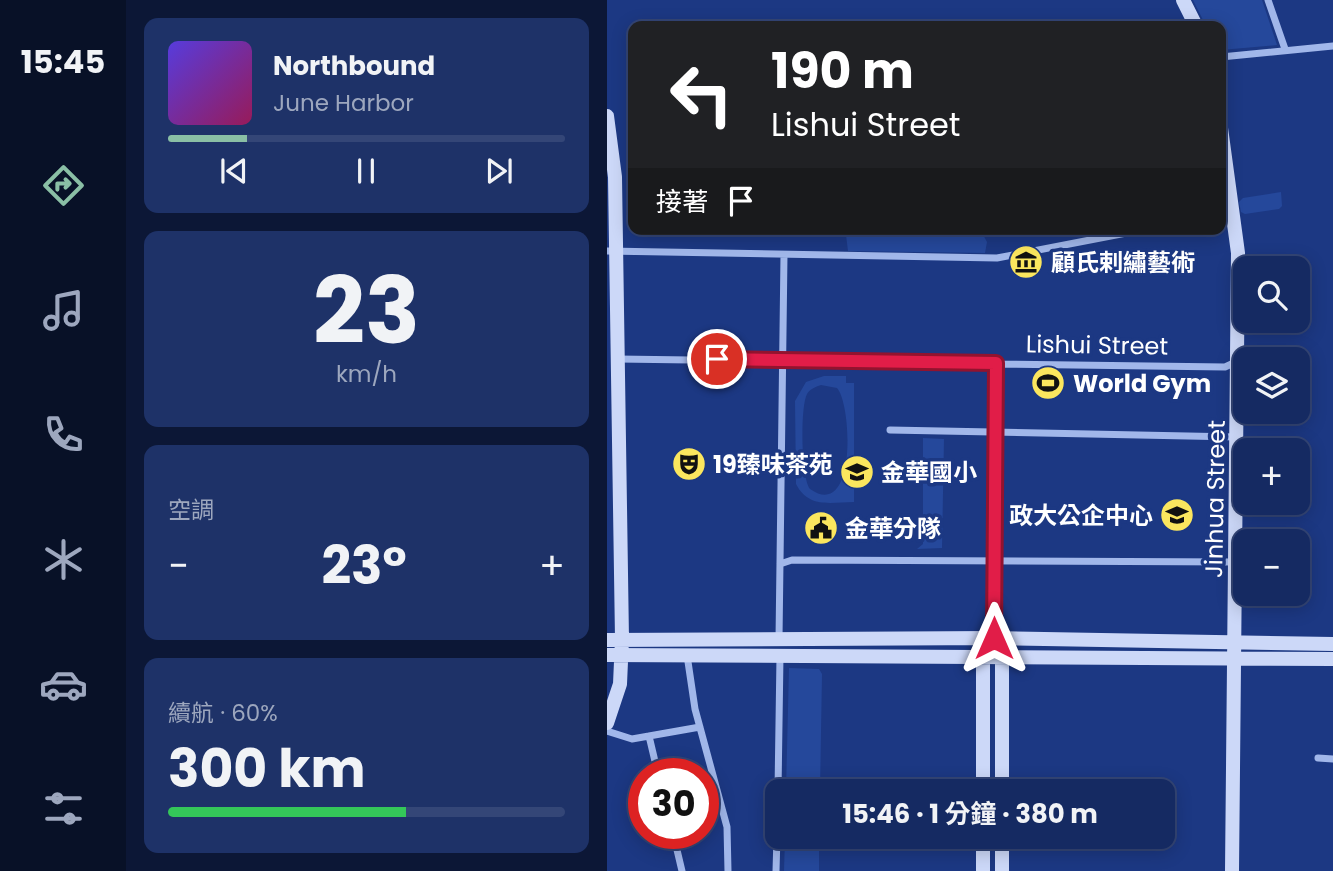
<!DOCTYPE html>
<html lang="zh-TW">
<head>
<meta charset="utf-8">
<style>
  body { margin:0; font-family:Poppins,"Noto Sans TC",sans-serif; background:#1e3268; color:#f1f3f6; height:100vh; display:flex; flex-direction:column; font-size:26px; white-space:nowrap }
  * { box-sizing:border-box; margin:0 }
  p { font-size:23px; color:#9da7be }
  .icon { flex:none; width:38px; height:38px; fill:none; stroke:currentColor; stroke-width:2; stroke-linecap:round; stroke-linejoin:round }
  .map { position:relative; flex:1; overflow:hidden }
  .details { display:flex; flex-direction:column; gap:18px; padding:18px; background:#0c1736; width:481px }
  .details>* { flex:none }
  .guide { position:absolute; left:21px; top:21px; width:598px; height:214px; border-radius:14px; box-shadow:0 4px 18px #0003,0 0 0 2px #344677; background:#202124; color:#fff; overflow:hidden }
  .fabs { position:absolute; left:626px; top:256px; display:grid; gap:14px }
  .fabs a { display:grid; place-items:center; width:77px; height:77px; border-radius:14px; background:#152a62; box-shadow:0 4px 18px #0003,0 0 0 2px #344677; font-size:35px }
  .speed { position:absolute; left:21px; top:758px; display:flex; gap:14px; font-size:35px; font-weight:700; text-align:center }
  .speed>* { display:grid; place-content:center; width:91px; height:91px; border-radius:50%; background:#152a62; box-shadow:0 4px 18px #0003,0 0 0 2px #344677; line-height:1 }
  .speed .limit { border:10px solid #d22; background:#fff; color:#111 }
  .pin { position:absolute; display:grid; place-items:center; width:60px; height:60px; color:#fff; margin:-30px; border:4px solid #fff; border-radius:50%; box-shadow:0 2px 7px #0007 }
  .me { position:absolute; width:77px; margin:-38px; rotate:0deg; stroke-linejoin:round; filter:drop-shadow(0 0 5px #0008) }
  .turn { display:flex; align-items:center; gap:24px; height:147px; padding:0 28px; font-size:32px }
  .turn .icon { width:91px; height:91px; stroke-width:2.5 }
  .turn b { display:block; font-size:49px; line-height:60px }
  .then { display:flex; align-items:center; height:66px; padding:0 28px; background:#0003; gap:14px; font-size:26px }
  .big { font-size:52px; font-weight:700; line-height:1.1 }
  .details .tile { flex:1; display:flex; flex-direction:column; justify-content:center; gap:10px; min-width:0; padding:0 24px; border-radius:14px; background:#1e3268 }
  .details .dial { align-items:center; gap:0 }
  .dial b { font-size:91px; line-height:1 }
  .song { display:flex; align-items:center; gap:21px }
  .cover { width:84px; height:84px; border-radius:10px; background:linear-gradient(135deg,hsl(250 70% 55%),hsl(330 70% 35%)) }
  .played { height:7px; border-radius:4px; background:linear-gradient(90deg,#8abfa5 20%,#344677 20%) }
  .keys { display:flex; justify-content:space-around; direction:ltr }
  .heat { display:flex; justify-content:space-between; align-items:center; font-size:38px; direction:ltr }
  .charge { height:10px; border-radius:5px; background:linear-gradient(90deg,#34c759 60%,#344677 0) }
  .trip { position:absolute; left:158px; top:779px; width:410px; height:70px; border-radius:14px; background:#152a62; box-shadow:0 4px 18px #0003,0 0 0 2px #344677; font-weight:700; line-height:70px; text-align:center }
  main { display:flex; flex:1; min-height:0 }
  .menu { display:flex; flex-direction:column; width:126px; justify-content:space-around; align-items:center; background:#081127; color:#9da7be }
  .menu .icon { width:49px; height:49px }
  .menu .active { color:#8abfa5 }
  .menu b { font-size:32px; color:#f1f3f6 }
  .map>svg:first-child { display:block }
  .green { fill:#25489b; fill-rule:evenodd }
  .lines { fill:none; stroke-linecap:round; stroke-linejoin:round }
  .street { stroke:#a1b7ea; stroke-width:7 }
  .secondary { stroke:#ccd8f8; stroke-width:14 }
  .route-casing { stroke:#92132f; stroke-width:18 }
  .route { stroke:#e11d48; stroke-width:12 }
  .labels { text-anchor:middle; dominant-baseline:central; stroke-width:7; stroke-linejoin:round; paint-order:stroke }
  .poi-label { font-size:24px; font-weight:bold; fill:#fff; stroke:#1c3883; text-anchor:start }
  .street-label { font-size:24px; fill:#fff; stroke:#1c3883 }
</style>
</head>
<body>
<main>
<nav class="menu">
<b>15:45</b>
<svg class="icon active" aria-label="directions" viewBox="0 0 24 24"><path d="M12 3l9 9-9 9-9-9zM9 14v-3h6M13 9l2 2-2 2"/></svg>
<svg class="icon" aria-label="music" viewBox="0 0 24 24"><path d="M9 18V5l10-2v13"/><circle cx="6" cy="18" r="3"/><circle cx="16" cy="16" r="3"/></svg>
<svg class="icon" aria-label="phone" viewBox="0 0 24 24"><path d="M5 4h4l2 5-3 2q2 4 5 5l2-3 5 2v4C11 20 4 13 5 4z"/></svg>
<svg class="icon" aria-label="climate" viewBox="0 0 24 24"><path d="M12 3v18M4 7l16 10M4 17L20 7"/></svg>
<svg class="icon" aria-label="car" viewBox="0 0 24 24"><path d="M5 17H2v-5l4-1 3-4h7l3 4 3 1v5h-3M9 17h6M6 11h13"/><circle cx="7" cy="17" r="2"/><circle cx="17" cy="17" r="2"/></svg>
<svg class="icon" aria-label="filters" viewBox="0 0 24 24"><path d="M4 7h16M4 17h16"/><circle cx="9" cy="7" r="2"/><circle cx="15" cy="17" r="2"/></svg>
</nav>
<section class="details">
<div class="tile">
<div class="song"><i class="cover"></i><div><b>Northbound</b><p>June Harbor</p></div></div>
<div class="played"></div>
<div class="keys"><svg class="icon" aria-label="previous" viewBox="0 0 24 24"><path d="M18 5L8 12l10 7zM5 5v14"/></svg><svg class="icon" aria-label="pause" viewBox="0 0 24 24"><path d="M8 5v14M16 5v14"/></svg><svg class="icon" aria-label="next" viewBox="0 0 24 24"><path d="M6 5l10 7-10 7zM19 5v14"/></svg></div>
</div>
<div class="tile dial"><b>23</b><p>km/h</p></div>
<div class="tile"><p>空調</p>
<div class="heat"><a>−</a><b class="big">23°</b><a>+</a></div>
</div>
<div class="tile"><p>續航 · 60%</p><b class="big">300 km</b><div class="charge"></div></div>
</section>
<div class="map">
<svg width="726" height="871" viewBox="0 0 726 871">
  <rect width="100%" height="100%" fill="#1c3883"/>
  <path class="green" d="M 586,0 L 655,0 L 670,45 L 614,50 L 614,26 L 599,26 Z
    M 674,192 L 675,206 L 672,209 L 638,214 L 634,212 L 632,202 L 636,198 Z
    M 256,229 L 373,229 L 380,242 L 378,253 L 241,251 L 239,235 Z
    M 217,376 L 239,376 L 239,383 L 247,383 L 247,502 C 224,502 202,509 189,484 L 188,401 L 199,382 ZM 214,385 L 230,388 C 245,404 250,522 203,489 C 194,478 193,407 200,394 C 203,389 208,387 214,385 Z
    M 316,438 L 337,439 L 335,548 L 310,549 L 316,544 Z
    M 182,668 L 212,669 L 215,674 L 213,791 L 179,791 Z
    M 178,837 L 212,837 L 212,871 L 177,871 Z"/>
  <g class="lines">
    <path class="street" d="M 661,0 L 678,49
      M 614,57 L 726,46
      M 0,251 L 390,258 L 540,229
      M 11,359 L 618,367 L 631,361
      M 283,430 L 630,437
      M 173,564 L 185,560 L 629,562
      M 387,638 L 389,363
      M 172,639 L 177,255
      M 80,655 L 88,709 L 120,827 L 121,871
      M 0,731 L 25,739 L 93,727
      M 42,736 L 51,774
      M 711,758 L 726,759
      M 171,791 L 173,656
      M 66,833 L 75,871
      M 169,871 L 170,836"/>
    <path class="secondary" d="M 576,0 L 589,26
      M 0,116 L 8,177 L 15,639 L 13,684 L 0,723
      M 614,128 L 631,253 L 625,871
      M 0,640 L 387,638 L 726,644
      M 392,649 L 395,657 L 395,791
      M 0,655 L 726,659
      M 376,791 L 376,657 L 381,649
      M 376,871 L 376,836
      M 395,871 L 395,836"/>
  </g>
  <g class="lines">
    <g class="route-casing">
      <path id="route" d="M 110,359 L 389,363 L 387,638"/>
    </g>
    <use href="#route" class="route"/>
  </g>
  <defs>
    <g id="museum-disc" transform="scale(1.75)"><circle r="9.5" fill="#fbe65e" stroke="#1c3883"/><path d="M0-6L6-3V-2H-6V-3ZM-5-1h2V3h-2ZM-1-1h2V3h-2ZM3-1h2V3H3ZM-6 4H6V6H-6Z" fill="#111"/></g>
    <g id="stadium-disc" transform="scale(1.75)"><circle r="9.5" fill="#fbe65e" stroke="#1c3883"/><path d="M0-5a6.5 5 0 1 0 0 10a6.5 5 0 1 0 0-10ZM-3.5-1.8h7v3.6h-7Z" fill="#111"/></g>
    <g id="theatre-disc" transform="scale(1.75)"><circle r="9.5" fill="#fbe65e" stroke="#1c3883"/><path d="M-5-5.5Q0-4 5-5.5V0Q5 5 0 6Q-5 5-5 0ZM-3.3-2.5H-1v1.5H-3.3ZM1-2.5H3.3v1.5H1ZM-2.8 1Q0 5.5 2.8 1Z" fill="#111"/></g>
    <g id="school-disc" transform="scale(1.75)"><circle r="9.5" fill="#fbe65e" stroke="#1c3883"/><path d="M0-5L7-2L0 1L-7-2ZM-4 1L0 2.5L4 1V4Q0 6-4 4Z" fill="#111"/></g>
    <g id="university-disc" transform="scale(1.75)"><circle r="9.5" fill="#fbe65e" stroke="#1c3883"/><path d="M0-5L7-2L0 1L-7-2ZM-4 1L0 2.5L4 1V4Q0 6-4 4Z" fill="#111"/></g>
    <g id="civic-disc" transform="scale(1.75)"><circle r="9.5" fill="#fbe65e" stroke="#1c3883"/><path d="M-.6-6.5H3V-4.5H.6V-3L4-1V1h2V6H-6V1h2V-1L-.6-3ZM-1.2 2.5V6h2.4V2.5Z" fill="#111"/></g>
  </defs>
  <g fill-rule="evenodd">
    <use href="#museum-disc" x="419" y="262"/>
    <use href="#stadium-disc" x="441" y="383"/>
    <use href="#theatre-disc" x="82" y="464"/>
    <use href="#school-disc" x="250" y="472"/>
    <use href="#university-disc" x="570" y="515"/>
    <use href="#civic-disc" x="214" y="528"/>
  </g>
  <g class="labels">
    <g class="poi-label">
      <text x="444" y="262">顧氏剌繡藝術</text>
      <text x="466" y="383">World Gym</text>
      <text x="106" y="464">19臻味茶苑</text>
      <text x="274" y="472">金華國小</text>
      <text x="546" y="515" text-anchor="end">政大公企中心</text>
      <text x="238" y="528">金華分隊</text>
    </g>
    <g class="street-label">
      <text transform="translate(490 345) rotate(1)">Lishui Street</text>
      <text transform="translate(608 499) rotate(-89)">Jinhua Street</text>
    </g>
  </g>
</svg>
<div class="fabs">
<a><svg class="icon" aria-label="search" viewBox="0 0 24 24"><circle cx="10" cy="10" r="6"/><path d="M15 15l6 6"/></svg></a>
<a><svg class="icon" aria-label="layers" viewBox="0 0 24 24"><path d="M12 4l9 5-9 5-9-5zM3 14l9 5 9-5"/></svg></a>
<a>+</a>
<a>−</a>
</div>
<div class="speed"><div class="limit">30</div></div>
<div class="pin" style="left:110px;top:359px;background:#d93025"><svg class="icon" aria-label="arrive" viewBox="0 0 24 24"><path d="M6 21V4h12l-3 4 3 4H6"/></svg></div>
<svg class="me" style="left:387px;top:638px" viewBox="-20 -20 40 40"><path d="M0-17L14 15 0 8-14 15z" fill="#e11d48" stroke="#fff" stroke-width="4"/></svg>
<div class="trip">15:46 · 1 分鐘 · 380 m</div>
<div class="guide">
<div class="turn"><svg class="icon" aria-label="left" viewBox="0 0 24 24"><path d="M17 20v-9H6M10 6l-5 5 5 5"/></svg><div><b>190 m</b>Lishui Street</div></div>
<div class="then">接著<svg class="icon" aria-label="arrive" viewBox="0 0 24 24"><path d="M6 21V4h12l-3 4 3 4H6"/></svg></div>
</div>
</div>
</main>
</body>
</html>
